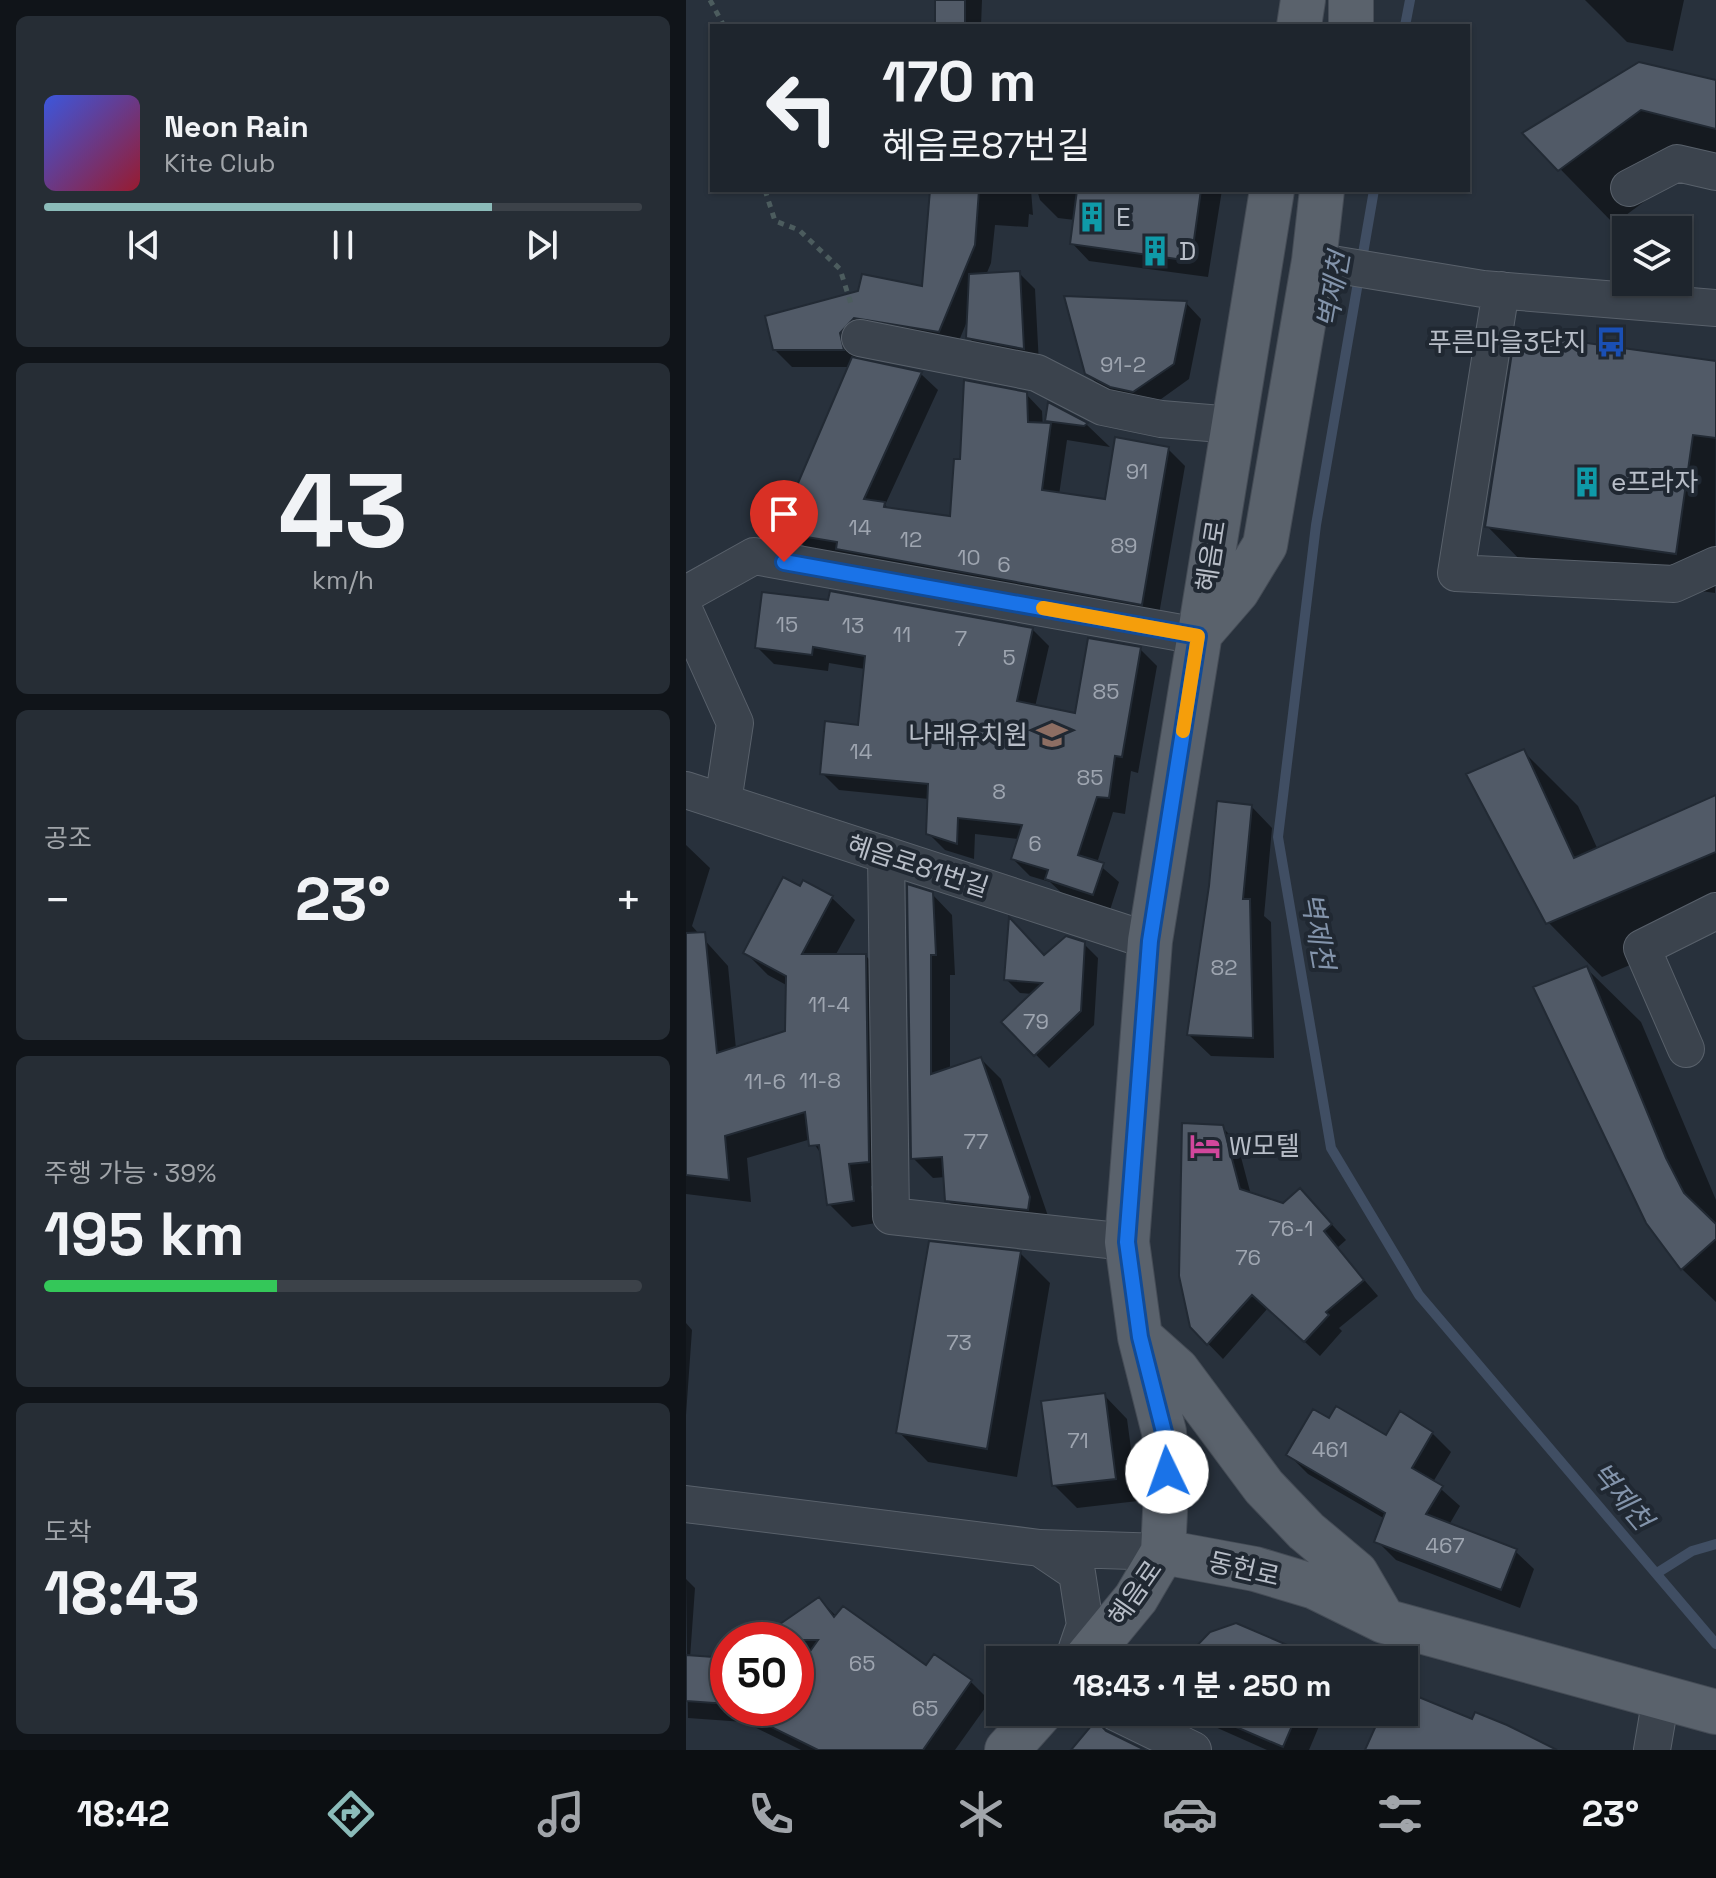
<!DOCTYPE html>
<html lang="ko">
<head>
<meta charset="utf-8">
<style>
  body { margin:0; font-family:"Space Grotesk","Noto Sans KR",sans-serif; background:#262d35; color:#f1f3f6; height:100vh; display:flex; flex-direction:column; font-size:30px; white-space:nowrap }
  * { box-sizing:border-box; margin:0 }
  p { font-size:26px; color:#a1a5aa }
  .icon { flex:none; width:44px; height:44px; fill:none; stroke:currentColor; stroke-width:2; stroke-linecap:round; stroke-linejoin:round }
  .map { position:relative; flex:1; overflow:hidden }
  .side { display:flex; flex-direction:column; gap:16px; padding:16px; background:#101419; width:686px }
  .side>* { flex:none }
  .guide { position:absolute; left:24px; top:24px; width:760px; height:168px; border-radius:0px; box-shadow:0 2px 6px #0004,0 0 0 2px #3c4249; background:#1e252d; color:#f1f3f6; overflow:hidden }
  .buttons { position:absolute; left:926px; top:216px; display:grid; gap:16px }
  .buttons a { display:grid; place-items:center; width:80px; height:80px; border-radius:0px; background:#1e252d; box-shadow:0 2px 6px #0004,0 0 0 2px #3c4249; font-size:40px }
  .speed { position:absolute; left:24px; top:1622px; display:flex; gap:16px; font-size:40px; font-weight:700; text-align:center }
  .speed>* { display:grid; place-content:center; width:104px; height:104px; border-radius:50%; background:#1e252d; box-shadow:0 2px 6px #0004,0 0 0 2px #3c4249; line-height:1 }
  .speed .limit { border:12px solid #d22; background:#fff; color:#111 }
  .pin { position:absolute; display:grid; place-items:center; width:68px; height:68px; color:#fff; margin:-82px -34px; border-radius:50% 50% 50% 0; rotate:-45deg; box-shadow:0 0 8px #0007 }
  .pin .icon { rotate:45deg }
  .me { position:absolute; width:88px; margin:-44px; rotate:357deg; stroke-linejoin:round; filter:drop-shadow(0 0 6px #0008) }
  .turn { display:flex; align-items:center; gap:28px; height:168px; padding:0 40px; font-size:36px }
  .turn .icon { width:104px; height:104px; stroke-width:2.5 }
  .turn b { display:block; font-size:56px; line-height:68px }
  .big { font-size:60px; font-weight:700; line-height:1.1 }
  .side .tile { flex:1; display:flex; flex-direction:column; justify-content:center; gap:12px; min-width:0; padding:0 28px; border-radius:12px; background:#262d35 }
  .side .dial { align-items:center; gap:0 }
  .dial b { font-size:104px; line-height:1 }
  .song { display:flex; align-items:center; gap:24px }
  .cover { width:96px; height:96px; border-radius:12px; background:linear-gradient(135deg,hsl(230 70% 55%),hsl(350 70% 35%)) }
  .played { height:8px; border-radius:4px; background:linear-gradient(90deg,#8bbbb9 75%,#3c4249 75%) }
  .keys { display:flex; justify-content:space-around; direction:ltr }
  .heat { display:flex; justify-content:space-between; align-items:center; font-size:44px; direction:ltr }
  .charge { height:12px; border-radius:6px; background:linear-gradient(90deg,#34c759 39%,#3c4249 0) }
  .trip { position:absolute; left:300px; top:1646px; width:432px; height:80px; border-radius:0px; background:#1e252d; box-shadow:0 2px 6px #0004,0 0 0 2px #3c4249; font-weight:700; line-height:80px; text-align:center }
  .menu { display:flex; height:128px; justify-content:space-around; align-items:center; background:#0c0f12; color:#a1a5aa }
  .menu .icon { width:56px; height:56px }
  .menu .on { color:#8bbbb9 }
  .menu b { font-size:36px; color:#f1f3f6 }
  main { display:flex; flex:1; min-height:0 }
  .map>svg:first-child { display:block }
  .shadow { fill:#0007 }
  .lines { fill:none; stroke-linecap:round; stroke-linejoin:round }
  .stream { stroke:#404e63; stroke-width:10 }
  .building { fill:#515a67; stroke:#222a34; stroke-width:2 }
  .minor-casing { stroke:#59616b; stroke-width:38 }
  .major-casing { stroke:#454c56; stroke-width:46 }
  .path { stroke:#4c5c5e; stroke-width:5; stroke-dasharray:6 6; stroke-linecap:butt }
  .minor { stroke:#3b434d; stroke-width:36 }
  .major { stroke:#5a626c; stroke-width:44 }
  .route-casing { stroke:#114b97; stroke-width:20 }
  .route { stroke:#1a73e8; stroke-width:14 }
  .slow { stroke:#f59e0b; stroke-width:14 }
  .labels { text-anchor:middle; dominant-baseline:central; stroke-width:8; stroke-linejoin:round; paint-order:stroke }
  .number-label { font-size:22px; fill:#9ea5b0 }
  .poi-label { font-size:26px; fill:#b8bec8; stroke:#202832; text-anchor:start }
  .street-label { font-size:26px; fill:#b8bec8; stroke:#202832 }
  .water-label { font-size:28px; font-style:italic; fill:#8394ab; stroke:#202832 }
</style>
</head>
<body>
<main>
<section class="side">
<div class="tile">
<div class="song"><i class="cover"></i><div><b>Neon Rain</b><p>Kite Club</p></div></div>
<div class="played"></div>
<div class="keys"><svg class="icon" aria-label="previous" viewBox="0 0 24 24"><path d="M18 5L8 12l10 7zM5 5v14"/></svg><svg class="icon" aria-label="pause" viewBox="0 0 24 24"><path d="M8 5v14M16 5v14"/></svg><svg class="icon" aria-label="next" viewBox="0 0 24 24"><path d="M6 5l10 7-10 7zM19 5v14"/></svg></div>
</div>
<div class="tile dial"><b>43</b><p>km/h</p></div>
<div class="tile"><p>공조</p>
<div class="heat"><a>−</a><b class="big">23°</b><a>+</a></div>
</div>
<div class="tile"><p>주행 가능 · 39%</p><b class="big">195 km</b><div class="charge"></div></div>
<div class="tile"><p>도착</p><b class="big">18:43</b></div>
</section>
<div class="map">
<svg width="1030" height="1750" viewBox="0 0 1030 1750">
  <rect width="100%" height="100%" fill="#28313c"/>
  <path class="shadow" d="M 251,0 L 296,0 L 295,26 L 251,26 Z
    M 899,0 L 998,0 L 987,51 L 941,42 Z
    M 1030,82 L 1030,168 L 1010,163 L 928,224 L 840,134 Z
    M 246,190 L 345,190 L 347,215 L 343,214 L 342,227 L 309,225 L 305,263 L 300,275 L 333,273 L 349,289 L 353,364 L 298,353 L 282,337 L 282,319 L 270,348 L 170,351 L 172,360 L 235,374 L 252,390 L 199,505 L 204,510 L 266,518 L 276,462 L 340,394 L 356,411 L 357,430 L 360,425 L 366,425 L 361,420 L 363,405 L 401,425 L 424,447 L 381,440 L 373,495 L 421,501 L 482,449 L 499,466 L 472,620 L 122,550 L 105,533 L 163,367 L 106,367 L 89,350 L 238,288 Z
    M 351,190 L 536,190 L 522,277 L 403,261 L 386,243 L 389,220 L 372,218 L 354,200 Z
    M 500,303 L 515,319 L 503,379 L 464,407 L 417,389 L 400,373 Z
    M 1030,363 L 1029,593 L 840,566 L 801,526 Z
    M 346,629 L 363,646 L 349,707 L 391,715 L 454,649 L 471,666 L 452,773 L 445,771 L 439,814 L 427,812 L 411,863 L 433,882 L 424,910 L 378,895 L 364,882 L 344,876 L 327,859 L 333,839 L 289,834 L 288,859 L 259,850 L 242,833 L 243,799 L 153,790 L 136,773 L 173,727 L 179,669 L 143,663 L 142,671 L 88,664 L 71,647 Z
    M 837,751 L 892,806 L 912,850 L 1030,802 L 1030,928 L 916,977 L 862,922 Z
    M 565,806 L 586,828 L 578,916 L 585,922 L 588,1058 L 525,1056 L 503,1035 L 525,887 Z
    M 0,845 L 24,868 L 6,926 L 42,966 L 50,1049 L 101,1032 L 102,986 L 82,975 L 59,952 L 115,889 L 146,898 L 169,920 L 149,956 L 180,956 L 202,979 L 205,1184 L 185,1186 L 190,1223 L 166,1227 L 143,1204 L 137,1157 L 125,1139 L 61,1158 L 65,1202 L 0,1194 Z
    M 246,894 L 266,915 L 269,975 L 264,975 L 264,1070 L 295,1059 L 315,1079 L 363,1219 L 281,1220 L 261,1200 L 260,1177 L 247,1178 L 227,1158 Z
    M 398,944 L 412,958 L 408,1025 L 363,1068 L 318,1022 L 347,994 L 334,993 L 320,979 Z
    M 900,968 L 955,1022 L 1030,1200 L 1030,1302 L 996,1269 L 961,1222 Z
    M 536,1127 L 551,1142 L 565,1195 L 598,1205 L 629,1206 L 660,1240 L 651,1248 L 692,1296 L 653,1328 L 656,1331 L 634,1356 L 582,1308 L 537,1359 L 505,1326 Z
    M 334,1253 L 364,1283 L 331,1477 L 242,1462 L 213,1432 Z
    M 0,1323 L 6,1330 L 0,1415 Z
    M 418,1395 L 441,1419 L 452,1501 L 391,1508 L 368,1485 Z
    M 643,1420 L 700,1438 L 746,1433 L 765,1452 L 747,1482 L 774,1506 L 763,1525 L 829,1551 L 848,1569 L 834,1608 L 710,1560 L 691,1541 L 699,1519 L 622,1474 L 603,1455 Z
    M 0,1579 L 9,1588 L 4,1658 L 42,1660 L 42,1708 L 110,1708 L 110,1640 L 91,1640 L 133,1599 L 151,1617 L 241,1668 L 249,1657 L 285,1682 L 304,1701 L 269,1750 L 115,1750 L 58,1722 L 2,1718 Z
    M 650,1650 L 674,1660 L 646,1660 Z
    M 718,1693 L 787,1722 L 868,1750 L 682,1750 L 694,1722 L 671,1712 L 718,1712 Z
    M 502,1712 L 639,1712 L 623,1750 L 581,1750 L 509,1718 Z"/>
  <g class="lines">
    <path class="stream" d="M 719,26 L 724,0
      M 688,190 L 630,525 L 592,837 L 645,1148 L 733,1295 L 1030,1644
      M 971,1573 L 1006,1551 L 1030,1544"/>
  </g>
  <path class="building" d="M 249,0 L 279,0 L 279,26 L 249,26 Z
    M 953,62 L 1030,80 L 1030,129 L 955,110 L 872,171 L 836,133 Z
    M 244,190 L 293,190 L 289,245 L 253,332 L 168,318 L 154,333 L 158,350 L 87,350 L 79,316 L 172,291 L 176,274 L 236,286 Z
    M 391,190 L 515,190 L 505,261 L 384,244 Z
    M 334,271 L 338,349 L 280,338 L 283,274 Z
    M 378,296 L 501,301 L 488,364 L 447,392 L 424,387 L 399,374 Z
    M 829,333 L 1030,361 L 1030,438 L 1007,435 L 990,554 L 799,527 Z
    M 166,357 L 236,372 L 178,499 L 199,502 L 198,507 L 264,516 L 268,459 L 274,459 L 278,380 L 341,392 L 342,422 L 365,423 L 356,490 L 419,499 L 429,437 L 483,447 L 456,605 L 150,549 L 151,542 L 103,534 L 112,483 Z
    M 362,402 L 402,423 L 398,426 L 359,421 Z
    M 144,591 L 347,628 L 331,701 L 389,713 L 402,638 L 455,647 L 436,757 L 429,756 L 423,798 L 411,797 L 392,855 L 418,863 L 407,895 L 359,879 L 362,870 L 325,859 L 336,825 L 272,818 L 271,844 L 240,834 L 242,784 L 134,774 L 139,721 L 172,725 L 179,656 L 127,647 L 126,655 L 69,648 L 76,592 L 142,600 Z
    M 838,749 L 888,858 L 1030,795 L 1030,852 L 860,924 L 780,774 Z
    M 531,801 L 566,805 L 557,899 L 564,899 L 567,1038 L 501,1035 L 523,886 Z
    M 97,877 L 114,886 L 117,880 L 147,896 L 116,954 L 180,954 L 183,1162 L 163,1164 L 168,1201 L 141,1205 L 133,1145 L 123,1146 L 119,1112 L 39,1136 L 43,1180 L 0,1175 L 0,933 L 19,932 L 31,1053 L 99,1031 L 100,976 L 57,953 Z
    M 221,884 L 247,892 L 250,955 L 245,955 L 245,1074 L 295,1057 L 344,1197 L 342,1210 L 259,1201 L 256,1157 L 225,1159 Z
    M 323,917 L 358,955 L 380,936 L 399,942 L 395,1011 L 348,1056 L 315,1022 L 356,983 L 318,980 Z
    M 901,966 L 980,1158 L 998,1193 L 1030,1224 L 1030,1239 L 995,1270 L 960,1223 L 847,987 Z
    M 496,1123 L 537,1125 L 554,1189 L 597,1203 L 614,1188 L 646,1224 L 638,1231 L 678,1280 L 640,1312 L 643,1315 L 618,1342 L 566,1295 L 521,1345 L 504,1327 L 493,1276 Z
    M 243,1241 L 335,1251 L 301,1449 L 210,1433 Z
    M 419,1393 L 430,1479 L 366,1486 L 355,1401 Z
    M 650,1406 L 700,1435 L 714,1411 L 747,1432 L 726,1468 L 757,1486 L 740,1514 L 831,1549 L 815,1590 L 688,1542 L 699,1513 L 600,1455 L 627,1409 L 643,1418 Z
    M 133,1597 L 148,1617 L 157,1606 L 240,1665 L 248,1654 L 286,1680 L 237,1750 L 132,1750 L 47,1708 L 110,1708 L 110,1671 L 132,1640 L 106,1640 L 94,1624 Z
    M 550,1623 L 636,1660 L 497,1660 L 524,1632 Z
    M 0,1655 L 42,1658 L 42,1704 L 0,1701 Z
    M 718,1691 L 786,1719 L 789,1712 L 821,1725 L 871,1750 L 679,1750 L 696,1712 L 718,1712 Z
    M 515,1712 L 612,1712 L 597,1747 Z
    M 410,1720 L 420,1731 L 459,1750 L 385,1750 Z"/>
  <g class="lines">
    <g class="minor-casing">
      <path id="minor" d="M 943,188 L 991,163 L 1030,172
        M 628,261 L 797,289 L 1030,308
        M 815,290 L 770,573 L 988,584 L 1030,565
        M 174,338 L 351,373 L 417,407 L 475,419 L 547,425
        M 0,594 L 68,556 L 512,636
        M 0,614 L 49,723 L 37,802
        M 0,790 L 464,941
        M 200,855 L 205,1216 L 441,1242
        M 1000,1049 L 956,948 L 1030,911
        M 0,1504 L 354,1548 L 477,1552
        M 354,1548 L 391,1573 L 399,1625 L 387,1660
        M 429,1712 L 507,1750
        M 966,1750 L 975,1697"/>
    </g>
    <g class="major-casing">
      <path id="major" d="M 613,26 L 617,0
        M 665,26 L 665,0
        M 512,636 L 551,591 L 579,545 L 628,261 L 636,190
        M 454,1337 L 491,1370 L 578,1487 L 620,1531 L 670,1573 L 698,1621
        M 477,1552 L 569,1569 L 629,1587 L 698,1621 L 1030,1712
        M 399,1660 L 450,1598 L 477,1552 L 481,1472 L 478,1432 L 454,1337 L 441,1242 L 464,941 L 586,190
        M 321,1750 L 355,1712"/>
    </g>
    <path class="path" d="M 24,0 L 38,26
      M 79,190 L 89,221 L 113,230 L 154,269 L 166,307"/>
    <use href="#minor" class="minor"/>
    <use href="#major" class="major"/>
  </g>
  <g class="lines">
    <g class="route-casing">
      <path id="route" d="M 98,562 L 512,636 L 464,941 L 441,1242 L 454,1337 L 478,1432 L 481,1472"/>
    </g>
    <use href="#route" class="route"/>
    <path class="slow" d="M 357,608 L 512,636 L 497,731"/>
  </g>
  <defs>
    <g id="building-bare" transform="scale(2.4)"><path d="M-4-6H4V6H1V3H-1V6H-4ZM-2.5-4.3h1.7v1.8h-1.7ZM.8-4.3h1.7v1.8H.8ZM-2.5-1h1.7V.8h-1.7ZM.8-1h1.7V.8H.8Z" fill="#0f9aa8" stroke="#202832" stroke-width="2.5" paint-order="stroke"/></g>
    <g id="bus-bare" transform="scale(2.4)"><path d="M-5-6H5V4H4V6H2V4H-2V6H-4V4H-5ZM-3.5-4V0h7V-4ZM-3.5 1.2v1.5H-2V1.2ZM2 1.2v1.5H3.5V1.2Z" fill="#1a4fb4" stroke="#202832" stroke-width="2.5" paint-order="stroke"/></g>
    <g id="school-bare" transform="scale(2.4)"><path d="M0-5L7-2L0 1L-7-2ZM-4 1L0 2.5L4 1V4Q0 6-4 4Z" fill="#8d6e63" stroke="#202832" stroke-width="2.5" paint-order="stroke"/></g>
    <g id="hotel-bare" transform="scale(2.4)"><path d="M-6-4.5h1.5V1H6V5H4.5V3h-9V5H-6ZM-4 0a1.8 1.8 0 1 1 3.6 0ZM.5 0V-2.5h3Q6-2.5 6 0Z" fill="#d1479c" stroke="#202832" stroke-width="2.5" paint-order="stroke"/></g>
  </defs>
  <g fill-rule="evenodd">
    <use href="#building-bare" x="406" y="217"/>
    <use href="#building-bare" x="469" y="251"/>
    <use href="#bus-bare" x="925" y="342"/>
    <use href="#building-bare" x="901" y="482"/>
    <use href="#school-bare" x="366" y="735"/>
    <use href="#hotel-bare" x="519" y="1146"/>
  </g>
  <g class="labels">
    <g class="number-label">
      <text x="437" y="364">91-2</text>
      <text x="451" y="471">91</text>
      <text x="174" y="527">14</text>
      <text x="225" y="539">12</text>
      <text x="438" y="545">89</text>
      <text x="283" y="557">10</text>
      <text x="318" y="564">6</text>
      <text x="101" y="624">15</text>
      <text x="167" y="625">13</text>
      <text x="216" y="634">11</text>
      <text x="275" y="638">7</text>
      <text x="323" y="657">5</text>
      <text x="420" y="691">85</text>
      <text x="175" y="751">14</text>
      <text x="404" y="777">85</text>
      <text x="313" y="791">8</text>
      <text x="349" y="843">6</text>
      <text x="538" y="967">82</text>
      <text x="143" y="1004">11-4</text>
      <text x="350" y="1021">79</text>
      <text x="134" y="1080">11-8</text>
      <text x="79" y="1081">11-6</text>
      <text x="290" y="1141">77</text>
      <text x="605" y="1228">76-1</text>
      <text x="562" y="1257">76</text>
      <text x="273" y="1342">73</text>
      <text x="392" y="1440">71</text>
      <text x="644" y="1449">461</text>
      <text x="759" y="1545">467</text>
      <text x="176" y="1663">65</text>
      <text x="239" y="1708">65</text>
    </g>
    <g class="poi-label">
      <text x="430" y="217">E</text>
      <text x="493" y="251">D</text>
      <text x="901" y="342" text-anchor="end">푸른마을3단지</text>
      <text x="925" y="482">e프라자</text>
      <text x="342" y="735" text-anchor="end">나래유치원</text>
      <text x="543" y="1146">W모텔</text>
    </g>
    <g class="street-label">
      <text transform="translate(525 556) rotate(-81)">혜음로</text>
      <text transform="translate(232 866) rotate(18)">혜음로81번길</text>
      <text transform="translate(558 1569) rotate(13)">동헌로</text>
      <text transform="translate(449 1593) rotate(-55)">혜음로</text>
    </g>
    <g class="water-label">
      <text transform="translate(647 290) rotate(-80)">벽제천</text>
      <text transform="translate(632 931) rotate(80)">벽제천</text>
      <text transform="translate(936 1496) rotate(50)">벽제천</text>
    </g>
  </g>
</svg>
<div class="buttons">
<a><svg class="icon" aria-label="layers" viewBox="0 0 24 24"><path d="M12 4l9 5-9 5-9-5zM3 14l9 5 9-5"/></svg></a>
</div>
<div class="speed"><div class="limit">50</div></div>
<div class="pin" style="left:98px;top:562px;background:#d93025"><svg class="icon" aria-label="arrive" viewBox="0 0 24 24"><path d="M6 21V4h12l-3 4 3 4H6"/></svg></div>
<svg class="me" style="left:481px;top:1472px" viewBox="-20 -20 40 40"><circle r="19" fill="#fff"/><path d="M0-13L10 11 0 6-10 11z" fill="#1a73e8"/></svg>
<div class="trip">18:43 · 1 분 · 250 m</div>
<div class="guide">
<div class="turn"><svg class="icon" aria-label="left" viewBox="0 0 24 24"><path d="M17 20v-9H6M10 6l-5 5 5 5"/></svg><div><b>170 m</b>혜음로87번길</div></div>
</div>
</div>
</main>
<nav class="menu">
<b>18:42</b>
<svg class="icon on" aria-label="directions" viewBox="0 0 24 24"><path d="M12 3l9 9-9 9-9-9zM9 14v-3h6M13 9l2 2-2 2"/></svg>
<svg class="icon" aria-label="music" viewBox="0 0 24 24"><path d="M9 18V5l10-2v13"/><circle cx="6" cy="18" r="3"/><circle cx="16" cy="16" r="3"/></svg>
<svg class="icon" aria-label="phone" viewBox="0 0 24 24"><path d="M5 4h4l2 5-3 2q2 4 5 5l2-3 5 2v4C11 20 4 13 5 4z"/></svg>
<svg class="icon" aria-label="climate" viewBox="0 0 24 24"><path d="M12 3v18M4 7l16 10M4 17L20 7"/></svg>
<svg class="icon" aria-label="car" viewBox="0 0 24 24"><path d="M5 17H2v-5l4-1 3-4h7l3 4 3 1v5h-3M9 17h6M6 11h13"/><circle cx="7" cy="17" r="2"/><circle cx="17" cy="17" r="2"/></svg>
<svg class="icon" aria-label="filters" viewBox="0 0 24 24"><path d="M4 7h16M4 17h16"/><circle cx="9" cy="7" r="2"/><circle cx="15" cy="17" r="2"/></svg>
<b>23°</b>
</nav>
</body>
</html>
